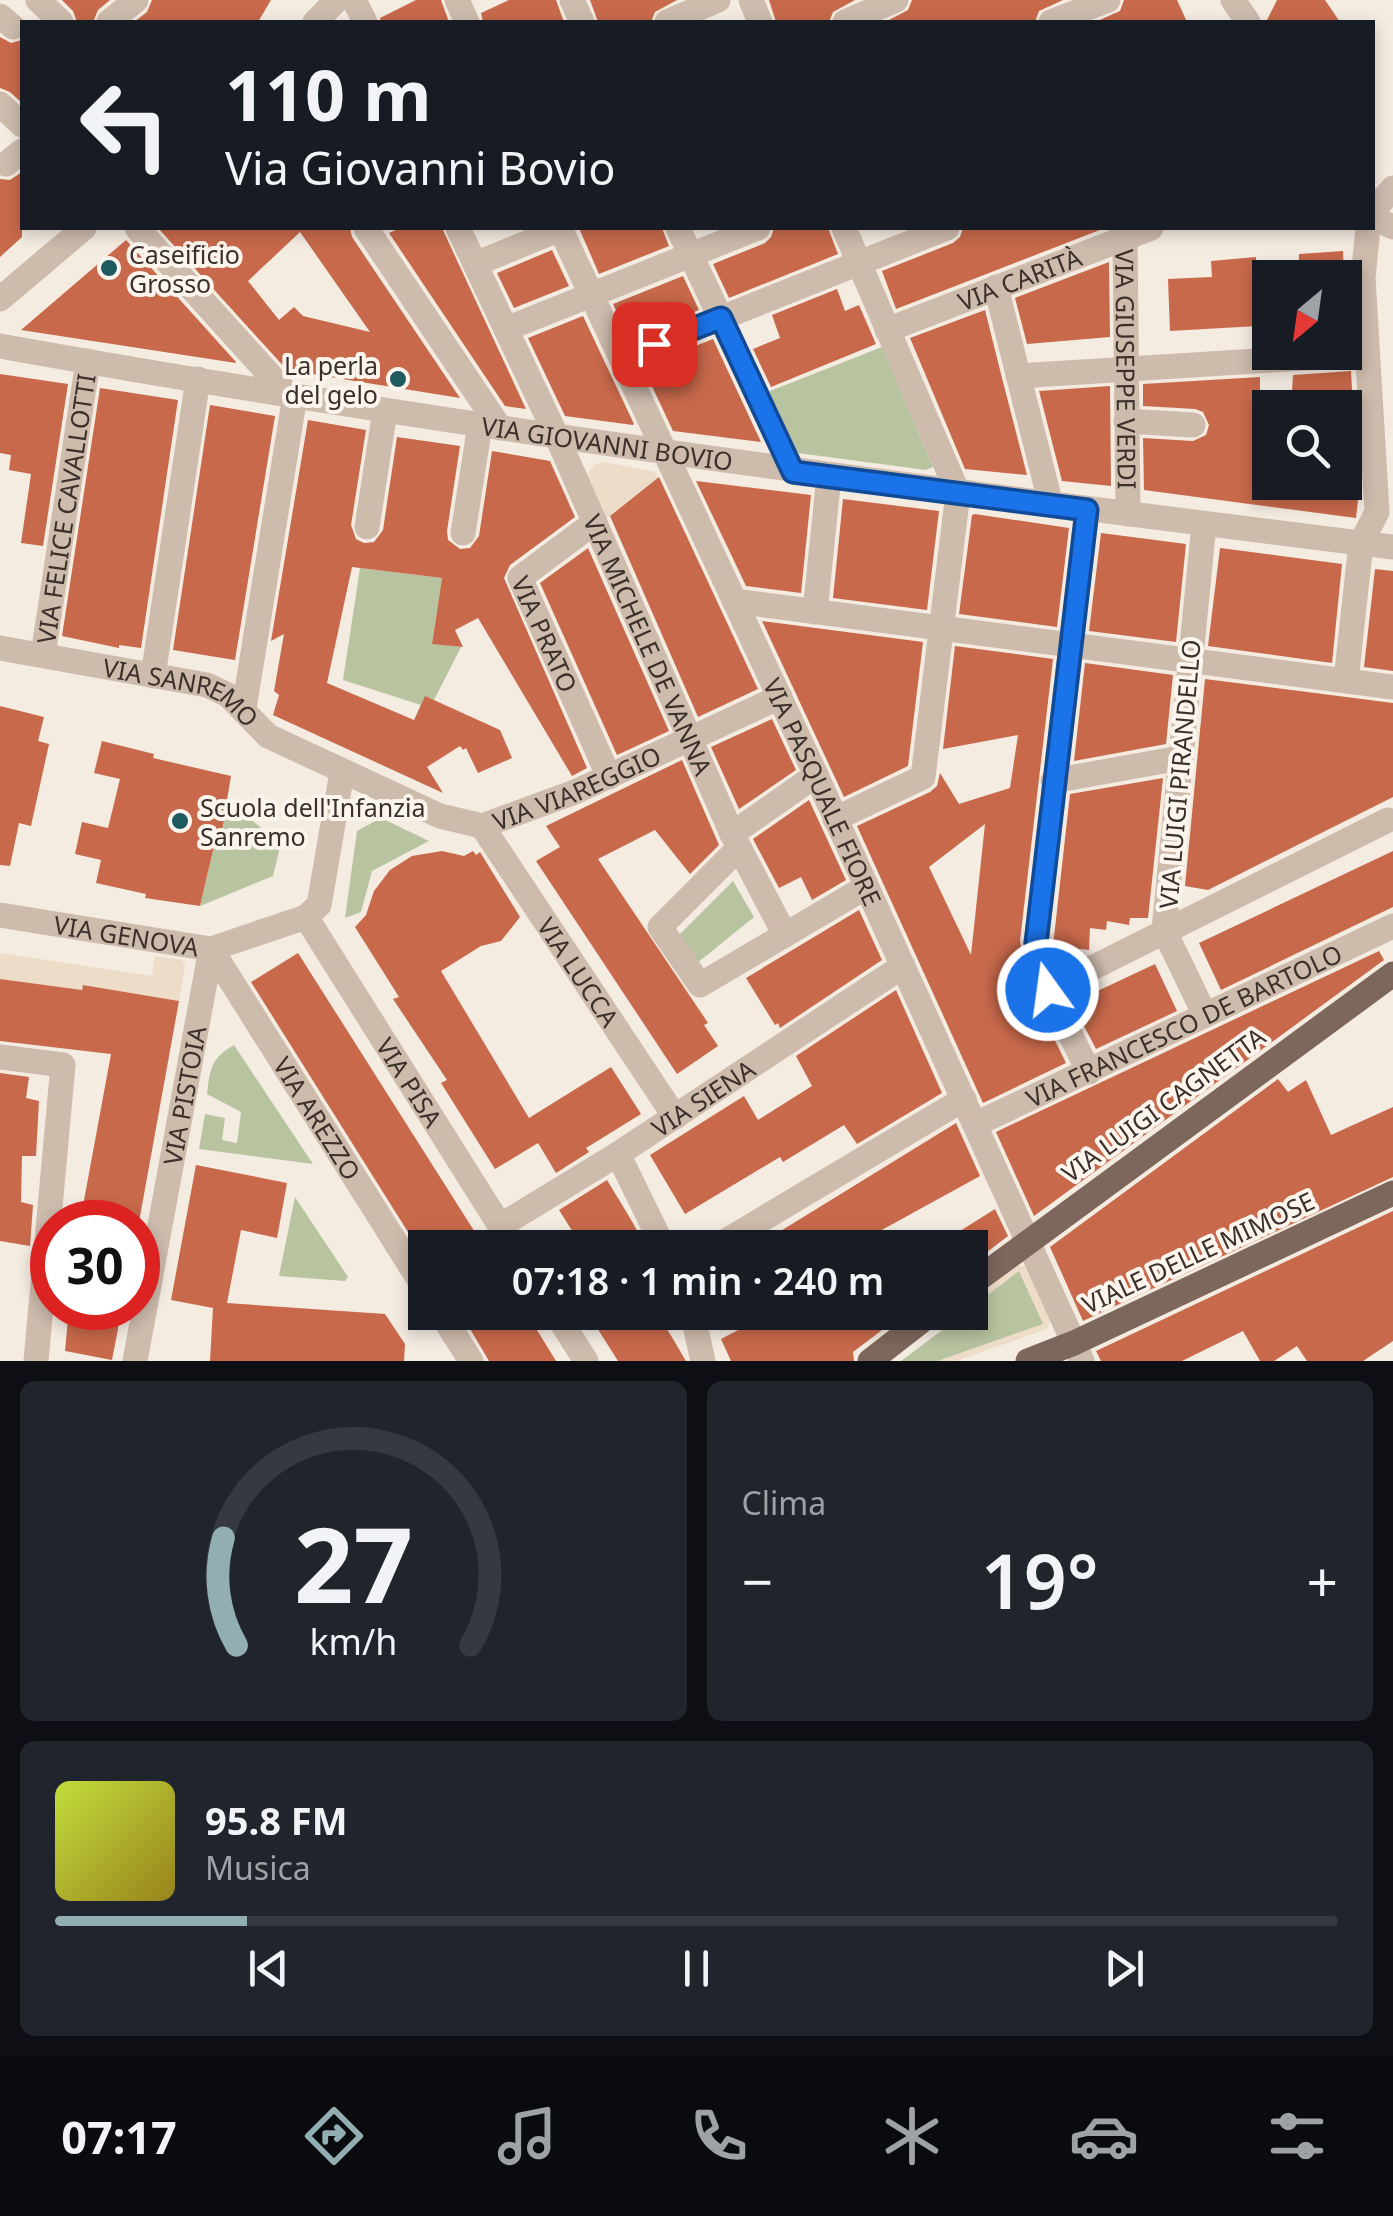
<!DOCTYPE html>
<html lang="it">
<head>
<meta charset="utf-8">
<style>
  body { margin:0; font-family:"Noto Sans",sans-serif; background:#20242c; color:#f1f3f6; height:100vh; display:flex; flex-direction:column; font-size:38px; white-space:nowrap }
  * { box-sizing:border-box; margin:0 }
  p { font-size:32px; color:#9ea1a6 }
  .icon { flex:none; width:55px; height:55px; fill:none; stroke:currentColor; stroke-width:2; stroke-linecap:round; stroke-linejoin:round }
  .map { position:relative; height:1361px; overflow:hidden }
  .drawer { display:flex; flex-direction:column; gap:20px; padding:20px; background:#0d0f14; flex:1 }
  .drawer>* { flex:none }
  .top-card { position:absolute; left:20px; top:20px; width:1355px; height:210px; border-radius:0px; box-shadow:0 5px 15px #0003; background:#171b24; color:#f1f3f6; overflow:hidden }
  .needle { width:65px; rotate:209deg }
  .controls { position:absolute; left:1252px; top:260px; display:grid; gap:20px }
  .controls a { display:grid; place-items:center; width:110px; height:110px; border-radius:0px; background:#171b24; box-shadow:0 5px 15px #0003; font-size:50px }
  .speed { position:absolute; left:30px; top:1200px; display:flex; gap:20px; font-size:50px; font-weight:700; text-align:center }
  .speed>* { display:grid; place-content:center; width:130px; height:130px; border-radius:50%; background:#171b24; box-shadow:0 5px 15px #0003; line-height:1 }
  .speed .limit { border:15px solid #d22; background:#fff; color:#111 }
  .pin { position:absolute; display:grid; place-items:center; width:85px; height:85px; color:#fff; margin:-42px; border-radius:20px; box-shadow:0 5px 15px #0006 }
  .me { position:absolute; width:110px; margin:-55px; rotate:346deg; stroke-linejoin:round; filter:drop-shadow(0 0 8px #0008) }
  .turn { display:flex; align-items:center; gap:35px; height:210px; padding:0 40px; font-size:45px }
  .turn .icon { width:130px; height:130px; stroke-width:2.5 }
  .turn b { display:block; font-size:70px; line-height:85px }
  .big { font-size:75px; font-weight:600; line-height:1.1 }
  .drawer .card { flex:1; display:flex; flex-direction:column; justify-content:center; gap:15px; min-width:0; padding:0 35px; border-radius:15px; background:#20242c }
  .drawer .dial { align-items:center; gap:0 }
  .dial svg { height:260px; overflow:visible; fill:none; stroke:#363941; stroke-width:7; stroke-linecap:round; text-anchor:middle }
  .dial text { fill:#f1f3f6; stroke:none }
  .song { display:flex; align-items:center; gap:30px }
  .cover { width:120px; height:120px; border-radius:15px; background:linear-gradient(135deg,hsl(70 70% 55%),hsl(50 70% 35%)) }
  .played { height:10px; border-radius:5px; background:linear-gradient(90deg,#92aeb2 15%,#363941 15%) }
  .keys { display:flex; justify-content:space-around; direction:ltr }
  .heat { display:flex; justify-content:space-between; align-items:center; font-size:55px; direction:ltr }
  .drawer .tiles { flex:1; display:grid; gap:20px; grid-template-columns:1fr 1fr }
  .card:last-child { grid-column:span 2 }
  .trip { position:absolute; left:408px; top:1230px; width:580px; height:100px; border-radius:0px; background:#171b24; box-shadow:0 5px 15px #0003; font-weight:600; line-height:100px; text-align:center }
  .dock { display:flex; height:160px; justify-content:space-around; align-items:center; background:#090b0e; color:#9ea1a6 }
  .dock .icon { width:70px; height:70px }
  .dock .selected { color:#92aeb2 }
  .dock b { font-size:45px; color:#f1f3f6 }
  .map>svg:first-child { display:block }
  .green { fill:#b8c4a0 }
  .plaza { fill:#ecdcc8 }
  .building { fill:#c8694b; fill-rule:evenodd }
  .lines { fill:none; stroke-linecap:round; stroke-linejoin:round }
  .minor { stroke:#cdbbac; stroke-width:25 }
  .major { stroke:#7d675c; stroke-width:25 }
  .route-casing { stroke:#114b97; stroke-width:25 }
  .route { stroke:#1a73e8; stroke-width:18 }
  .poi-dot { fill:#1f5a5e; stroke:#fbf5ee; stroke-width:4 }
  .labels { text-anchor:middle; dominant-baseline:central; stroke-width:8; stroke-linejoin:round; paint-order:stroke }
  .poi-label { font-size:25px; fill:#3b302b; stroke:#fbf5ee; text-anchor:start }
  .street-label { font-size:25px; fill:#3b302b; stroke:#fbf5ee }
</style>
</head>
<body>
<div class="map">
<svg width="1393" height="1361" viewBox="0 0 1393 1361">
  <rect width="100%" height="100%" fill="#f4ebe1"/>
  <path class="green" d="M 882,347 L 933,467 L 926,470 L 790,452 L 765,393 Z
    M 360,568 L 442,578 L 432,643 L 461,647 L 434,700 L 421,705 L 343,680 Z
    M 229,803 L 281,843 L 273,876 L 200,906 L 218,829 L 222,829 L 222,812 L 226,813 Z
    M 381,818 L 429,841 L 372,871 L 361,912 L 345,918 L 357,831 Z
    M 733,881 L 754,917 L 696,964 L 677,937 Z
    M 234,1045 L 313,1164 L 199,1149 L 205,1114 L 225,1118 L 222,1140 L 237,1143 L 241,1112 L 207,1094 C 210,1069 211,1058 234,1045 Z
    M 295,1197 L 348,1277 L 345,1281 L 279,1276 Z
    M 1019,1271 L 1044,1324 L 938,1361 L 901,1361 L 965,1313 L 970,1312 L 970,1308 Z"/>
  <path class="plaza" d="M 604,462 L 655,472 L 658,478 L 604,520 L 584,479 L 594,465 Z
    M 0,953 L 152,976 L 155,956 L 182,960 L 185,965 L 179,1001 L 84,985 L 82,990 L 0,979 Z
    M 1016,1265 L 1025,1266 L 1050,1321 L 1047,1329 L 956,1361 L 938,1361 L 1043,1324 L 1019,1271 L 970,1308 L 970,1300 Z"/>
  <path class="building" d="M 62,0 L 110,0 L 98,10 L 93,22 L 77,22 L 73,11 Z
    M 152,0 L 271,0 L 258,22 L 134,22 L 147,12 Z
    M 416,0 L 441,0 L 449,22 L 381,22 L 380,18 Z
    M 509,0 L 556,0 L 564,22 L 483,22 L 481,13 Z
    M 590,0 L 677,0 L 655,12 L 651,22 L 598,22 Z
    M 769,0 L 855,0 L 833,12 L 829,22 L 776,22 Z
    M 912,0 L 1063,0 L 1039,11 L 1035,22 L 885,22 L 908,10 Z
    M 1124,0 L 1177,0 L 1187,22 L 1095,22 L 1120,11 Z
    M 1277,0 L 1325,0 L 1340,22 L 1266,22 Z
    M 0,37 L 11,43 L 22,40 L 22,103 L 10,92 L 0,88 Z
    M 22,172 L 22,237 L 0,257 L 0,179 L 10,180 Z
    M 158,228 L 350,228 L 352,237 L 460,398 L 287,370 ZM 300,232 L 370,332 L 303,316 L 294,307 L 279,320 L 248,281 Z
    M 400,228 L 442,228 L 526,409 L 505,406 L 389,233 Z
    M 579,228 L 662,228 L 669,246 L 599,274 Z
    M 774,228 L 828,228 L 838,254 L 729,298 L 713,264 L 765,243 L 771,237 Z
    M 963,228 L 1105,228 L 896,309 L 882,271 L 953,243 L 960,237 Z
    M 126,240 L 236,362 L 236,363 L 21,330 Z
    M 552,250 L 569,286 L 514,308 L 497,273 Z
    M 1343,251 L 1344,278 L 1298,278 L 1299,254 Z
    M 1256,257 L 1258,326 L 1170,331 L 1168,279 L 1212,277 L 1211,261 Z
    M 1109,262 L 1110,337 L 1027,344 L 1015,298 Z
    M 683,276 L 699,310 L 629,337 L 613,304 Z
    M 837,289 L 845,311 L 859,305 L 876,344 L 771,387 L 753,349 L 780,338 L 772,315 Z
    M 985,310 L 1002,378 L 1027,475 L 965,469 L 910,338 Z
    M 583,316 L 634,424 L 633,425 L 565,416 L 528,338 Z
    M 713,339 L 761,442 L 673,431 L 643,367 Z
    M 1351,371 L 1353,408 L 1291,408 L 1293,375 Z
    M 0,374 L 68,384 L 43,546 L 21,543 L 31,474 L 9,470 L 11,455 L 0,453 Z
    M 1260,377 L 1260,399 L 1270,400 L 1270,482 L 1357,482 L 1359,491 L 1356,518 L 1144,490 L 1143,438 L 1193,441 L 1206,435 L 1209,425 L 1203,412 L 1195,409 L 1143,406 L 1143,384 Z
    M 1110,386 L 1111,486 L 1062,481 L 1039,391 Z
    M 100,388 L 178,400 L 141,648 L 119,645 L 119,648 L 62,636 Z
    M 210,405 L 275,416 L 235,660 L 173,650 Z
    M 308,420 L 366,430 L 351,525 L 356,539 L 364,543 L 374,542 L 383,530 L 397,437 L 460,446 L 447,531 L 448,540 L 460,549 L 470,548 L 479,536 L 492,451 L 550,461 L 575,517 L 510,565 L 504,578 L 587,768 L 572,776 L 478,618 L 455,630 L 463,647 L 432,644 L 442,578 L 352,567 L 327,683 L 414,720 L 425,696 L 500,730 L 512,758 L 478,773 L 466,748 L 463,750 L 460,746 L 427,767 L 443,793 L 273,715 L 279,695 L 274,691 L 284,634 L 271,641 Z
    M 659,477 L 758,689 L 698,717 L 610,516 Z
    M 696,481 L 811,495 L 801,593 L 746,586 Z
    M 843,499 L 939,511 L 927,610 L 833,598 Z
    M 975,514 L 1069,528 L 1057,627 L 959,614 L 972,515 Z
    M 1101,533 L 1186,544 L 1176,642 L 1089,631 Z
    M 588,548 L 669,731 L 617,755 L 540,583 Z
    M 1220,548 L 1342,564 L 1332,663 L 1208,646 Z
    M 1375,569 L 1393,571 L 1393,671 L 1364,667 Z
    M 762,621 L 923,642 L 908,766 L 844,797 Z
    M 955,646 L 1053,659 L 1020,941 L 1023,957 L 1015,1027 L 1043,1016 L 1066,1063 L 983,1103 L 857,826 L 930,792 L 937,786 L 940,773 L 959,804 L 1010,788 L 1018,735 L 943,749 ZM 985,824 L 971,955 L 929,867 Z
    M 1085,663 L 1173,675 L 1166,744 L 1074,761 Z
    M 1205,679 L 1393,703 L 1393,797 L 1208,890 L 1185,886 Z
    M 0,706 L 44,717 L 38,741 L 49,744 L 31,826 L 19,823 L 10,866 L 0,865 Z
    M 772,719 L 796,770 L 739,809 L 711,747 Z
    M 102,741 L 154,754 L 153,758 L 231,776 L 222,830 L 218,829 L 200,906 L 145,898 L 146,894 L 96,883 L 101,860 L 75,854 L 82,822 L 108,828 L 120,779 L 94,773 Z
    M 682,760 L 719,845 L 690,874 L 655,830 L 598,859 L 708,1023 L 704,1025 L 718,1046 L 677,1074 L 536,861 L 560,847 L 546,826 Z
    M 1163,778 L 1148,918 L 1130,918 L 1129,925 L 1107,921 L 1106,930 L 1090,928 L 1089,950 L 1053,946 L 1070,794 Z
    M 809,800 L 846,880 L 812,900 L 801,877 L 779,888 L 753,839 Z
    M 442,851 L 464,856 L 473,851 L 476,855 L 480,852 L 520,917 L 501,941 L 481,946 L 441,971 L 529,1118 L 611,1067 L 641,1114 L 586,1148 L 589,1152 L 556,1173 L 538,1143 L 495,1169 L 441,1083 L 447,1080 L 393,999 L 399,997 L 355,927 L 366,915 L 374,891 L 390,870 L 412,856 Z
    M 1393,851 L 1393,907 L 1221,990 L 1199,943 Z
    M 859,910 L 882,960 L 780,1028 L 778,1023 L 775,1025 L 746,978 Z
    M 1379,951 L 1384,960 L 1034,1216 L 996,1132 Z
    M 298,953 L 485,1248 L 418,1248 L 251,982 Z
    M 1155,964 L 1177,1011 L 1096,1049 L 1072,1003 Z
    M 0,979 L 82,990 L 83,985 L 179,1001 L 139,1222 L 80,1222 L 111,1054 L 0,1041 Z
    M 896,990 L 942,1093 L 857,1144 L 844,1125 L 783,1162 L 780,1157 L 685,1214 L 650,1155 L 744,1096 L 758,1120 L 812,1086 L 796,1056 Z
    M 0,1073 L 29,1077 L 26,1098 L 39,1101 L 36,1156 L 22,1156 L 21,1202 L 33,1205 L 30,1246 L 0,1241 Z
    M 1278,1079 L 1288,1092 L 1306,1080 L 1331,1135 L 1393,1107 L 1393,1177 L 1083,1321 L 1050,1247 Z
    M 956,1123 L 980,1176 L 849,1248 L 753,1248 Z
    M 196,1165 L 287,1183 L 277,1238 L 241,1230 L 227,1303 L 385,1314 L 405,1344 L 404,1361 L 210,1361 L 213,1308 L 171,1300 Z
    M 607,1180 L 633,1223 L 646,1248 L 583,1248 L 559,1210 Z
    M 995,1209 L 1008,1236 L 970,1265 L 970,1248 L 933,1248 Z
    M 1393,1211 L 1393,1341 L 1363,1361 L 1307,1361 L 1297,1346 L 1274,1361 L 1260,1361 L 1243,1331 L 1182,1361 L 1101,1361 L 1096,1351 Z
    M 69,1308 L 122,1308 L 112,1360 L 65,1351 Z
    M 460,1312 L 526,1312 L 556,1361 L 489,1361 Z
    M 587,1312 L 657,1312 L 686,1361 L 618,1361 Z
    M 731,1312 L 906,1312 L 853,1352 L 854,1361 L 731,1361 L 721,1339 L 740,1329 Z"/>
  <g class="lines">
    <g class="minor">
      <path d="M 38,0 L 61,22"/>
      <path d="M 354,0 L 365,22"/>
      <path d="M 457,0 L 467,22"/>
      <path d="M 572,0 L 582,22"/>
      <path d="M 751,0 L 760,22"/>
      <path d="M 1233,0 L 1248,22"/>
      <path d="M 0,16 L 13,27"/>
      <path d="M 109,22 L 136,0"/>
      <path d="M 315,22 L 337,0"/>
      <path d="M 667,22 L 718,0"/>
      <path d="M 845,22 L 896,0"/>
      <path d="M 1051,22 L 1108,0"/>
      <path d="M 0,104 L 22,125"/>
      <path d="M 6,164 L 22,151"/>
      <path d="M 1372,212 L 1393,188"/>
      <path d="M 1372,217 L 1393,227"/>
      <path d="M 137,228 L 287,394"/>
      <path d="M 366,228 L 500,428"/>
      <path id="s1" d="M 458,228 L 557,437 L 732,834 L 785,935"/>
      <path id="s2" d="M 560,228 L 816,775 L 1082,1361"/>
      <path d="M 678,228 L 793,471"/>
      <path id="s3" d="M 1121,228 L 1125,237 L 1128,514"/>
      <path d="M 475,264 L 563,228"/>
      <path d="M 996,287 L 1051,505"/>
      <path d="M 0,299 L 84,228"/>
      <path d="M 506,329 L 758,228"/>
      <path id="s4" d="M 887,330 L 1151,228"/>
      <path id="s5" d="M 0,346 C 462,429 927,489 1393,547"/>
      <path d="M 621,358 L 947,228"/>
      <path d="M 1018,376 L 1367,354"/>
      <path d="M 1126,421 L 1193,425"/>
      <path d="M 1087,510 L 1036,943 L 1048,990 L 1089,1072"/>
      <path id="s6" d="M 595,522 L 520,578 L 609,777"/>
      <path d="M 1204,524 L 1164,930 L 1205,1015"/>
      <path d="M 367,527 L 385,411"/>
      <path d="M 463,533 L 480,425"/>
      <path d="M 734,601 L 1393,687"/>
      <path d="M 815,612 L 829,476"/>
      <path id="s7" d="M 0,648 L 207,685 L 228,695 L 268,736 L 440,816 L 482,826"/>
      <path id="s8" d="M 43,655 L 88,361"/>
      <path d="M 153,676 L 198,379"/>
      <path d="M 1346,680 L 1361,543 L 1377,512 L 1363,278 L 1368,228"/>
      <path d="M 244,708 L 295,396"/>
      <path d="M 1053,781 L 1180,758"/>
      <path d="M 835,819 L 923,777 L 958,493 L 844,228"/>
      <path id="s9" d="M 482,826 L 675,1117"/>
      <path id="s10" d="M 482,826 L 575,792 L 780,697"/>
      <path d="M 732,834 L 816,775"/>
      <path d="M 739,848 L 660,927 L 700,985 L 866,887"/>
      <path id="s11" d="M 0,915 L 211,949 L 306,917 L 319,905 L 342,772"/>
      <path id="s12" d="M 306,917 L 514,1248"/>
      <path id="s13" d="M 211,949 L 425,1289"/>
      <path d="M 1048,990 L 1388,820"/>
      <path d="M 0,1057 L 63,1065 L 36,1361"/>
      <path id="s14" d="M 976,1124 L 1393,926"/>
      <path d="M 618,1154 L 664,1248"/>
      <path id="s15" d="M 500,1226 L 618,1154 L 903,966"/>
      <path d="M 714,1248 L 964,1099"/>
      <path d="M 440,1312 L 471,1361"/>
      <path d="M 555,1312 L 586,1361"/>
      <path d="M 692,1312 L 703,1361"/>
      <path id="s16" d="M 135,1361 L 211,949"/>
    </g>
    <path class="major" d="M 970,1285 L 1393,974
      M 870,1361 L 933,1312
      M 1028,1361 L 1074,1343 L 1393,1193"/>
  </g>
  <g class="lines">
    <g class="route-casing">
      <path id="route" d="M 654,344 L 721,318 L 793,472 L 1087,510 L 1036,943 L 1048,990"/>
    </g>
    <use href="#route" class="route"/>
  </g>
  <g class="poi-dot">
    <circle cx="109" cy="268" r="10"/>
    <circle cx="398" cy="379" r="10"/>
    <circle cx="180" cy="821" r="10"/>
  </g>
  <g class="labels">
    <g class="poi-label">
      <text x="129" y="254">Caseificio<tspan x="129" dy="29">Grosso</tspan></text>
      <text x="378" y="365" text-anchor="end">La perla<tspan x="378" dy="29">del gelo</tspan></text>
      <text x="200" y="807">Scuola dell'Infanzia<tspan x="200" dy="29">Sanremo</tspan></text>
    </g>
    <g class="street-label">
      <text stroke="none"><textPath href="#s4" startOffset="142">VIA CARITÀ</textPath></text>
      <text stroke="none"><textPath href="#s3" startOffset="142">VIA GIUSEPPE VERDI</textPath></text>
      <text stroke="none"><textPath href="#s5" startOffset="615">VIA GIOVANNI BOVIO</textPath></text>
      <text stroke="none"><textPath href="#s8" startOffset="148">VIA FELICE CAVALLOTTI</textPath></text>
      <text stroke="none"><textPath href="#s6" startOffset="155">VIA PRATO</textPath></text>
      <text stroke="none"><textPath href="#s1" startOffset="458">VIA MICHELE DE VANNA</textPath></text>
      <text stroke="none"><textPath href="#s7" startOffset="188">VIA SANREMO</textPath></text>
      <text transform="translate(1179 774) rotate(-85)">VIA LUIGI PIRANDELLO</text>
      <text stroke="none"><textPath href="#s10" startOffset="102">VIA VIAREGGIO</textPath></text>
      <text stroke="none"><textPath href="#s2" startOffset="622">VIA PASQUALE FIORE</textPath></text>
      <text stroke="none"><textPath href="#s11" startOffset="128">VIA GENOVA</textPath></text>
      <text stroke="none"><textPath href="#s9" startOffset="175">VIA LUCCA</textPath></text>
      <text stroke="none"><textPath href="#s14" startOffset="230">VIA FRANCESCO DE BARTOLO</textPath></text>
      <text stroke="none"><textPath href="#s12" startOffset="195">VIA PISA</textPath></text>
      <text stroke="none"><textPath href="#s16" startOffset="270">VIA PISTOIA</textPath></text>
      <text stroke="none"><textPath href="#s15" startOffset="240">VIA SIENA</textPath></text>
      <text transform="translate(1163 1104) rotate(-36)">VIA LUIGI CAGNETTA</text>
      <text stroke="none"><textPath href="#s13" startOffset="200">VIA AREZZO</textPath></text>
      <text transform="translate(1198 1252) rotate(-25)">VIALE DELLE MIMOSE</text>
    </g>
  </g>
</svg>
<div class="controls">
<a><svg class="needle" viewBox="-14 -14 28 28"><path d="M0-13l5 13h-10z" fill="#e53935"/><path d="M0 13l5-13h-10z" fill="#9ea1a6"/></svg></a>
<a><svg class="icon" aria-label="search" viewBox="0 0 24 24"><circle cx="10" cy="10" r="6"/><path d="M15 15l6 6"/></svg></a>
</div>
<div class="speed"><div class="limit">30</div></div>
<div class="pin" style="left:654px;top:344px;background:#d93025"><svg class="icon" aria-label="arrive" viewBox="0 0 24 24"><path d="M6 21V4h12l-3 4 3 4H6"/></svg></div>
<svg class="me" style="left:1048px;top:990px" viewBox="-20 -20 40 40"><circle r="17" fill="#1a73e8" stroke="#fff" stroke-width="3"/><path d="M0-11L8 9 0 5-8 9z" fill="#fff"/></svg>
<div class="trip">07:18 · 1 min · 240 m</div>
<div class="top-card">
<div class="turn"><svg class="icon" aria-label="left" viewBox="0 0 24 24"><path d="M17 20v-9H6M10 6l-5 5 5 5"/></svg><div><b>110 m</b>Via Giovanni Bovio</div></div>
</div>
</div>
<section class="drawer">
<div class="tiles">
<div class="card dial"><svg viewBox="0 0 100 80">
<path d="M14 69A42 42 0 1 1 86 69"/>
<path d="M14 69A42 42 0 0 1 10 36" stroke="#92aeb2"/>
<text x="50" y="56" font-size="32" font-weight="700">27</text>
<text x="50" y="72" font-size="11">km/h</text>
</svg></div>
<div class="card"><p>Clima</p>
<div class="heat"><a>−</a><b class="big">19°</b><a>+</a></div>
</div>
<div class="card">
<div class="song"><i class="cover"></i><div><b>95.8 FM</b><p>Musica</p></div></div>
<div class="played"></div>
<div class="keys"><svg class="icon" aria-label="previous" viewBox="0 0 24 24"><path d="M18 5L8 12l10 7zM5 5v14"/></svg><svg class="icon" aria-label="pause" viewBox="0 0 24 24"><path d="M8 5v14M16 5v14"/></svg><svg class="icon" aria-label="next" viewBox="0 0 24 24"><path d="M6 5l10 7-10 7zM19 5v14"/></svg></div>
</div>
</div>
</section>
<nav class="dock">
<b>07:17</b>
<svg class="icon selected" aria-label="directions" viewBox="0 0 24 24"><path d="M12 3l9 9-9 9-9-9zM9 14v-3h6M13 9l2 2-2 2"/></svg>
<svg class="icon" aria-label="music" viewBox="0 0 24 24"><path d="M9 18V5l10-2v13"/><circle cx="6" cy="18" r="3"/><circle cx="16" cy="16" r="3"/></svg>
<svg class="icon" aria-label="phone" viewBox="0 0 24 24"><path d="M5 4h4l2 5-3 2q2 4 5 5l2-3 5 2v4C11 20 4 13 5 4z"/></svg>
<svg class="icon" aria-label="climate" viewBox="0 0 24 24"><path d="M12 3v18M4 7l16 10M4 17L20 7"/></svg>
<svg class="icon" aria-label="car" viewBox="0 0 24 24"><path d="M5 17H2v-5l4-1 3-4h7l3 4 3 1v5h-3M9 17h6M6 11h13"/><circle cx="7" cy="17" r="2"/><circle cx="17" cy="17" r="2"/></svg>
<svg class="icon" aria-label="filters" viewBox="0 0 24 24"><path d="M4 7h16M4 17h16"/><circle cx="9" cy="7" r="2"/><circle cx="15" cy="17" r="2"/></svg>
</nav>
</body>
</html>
